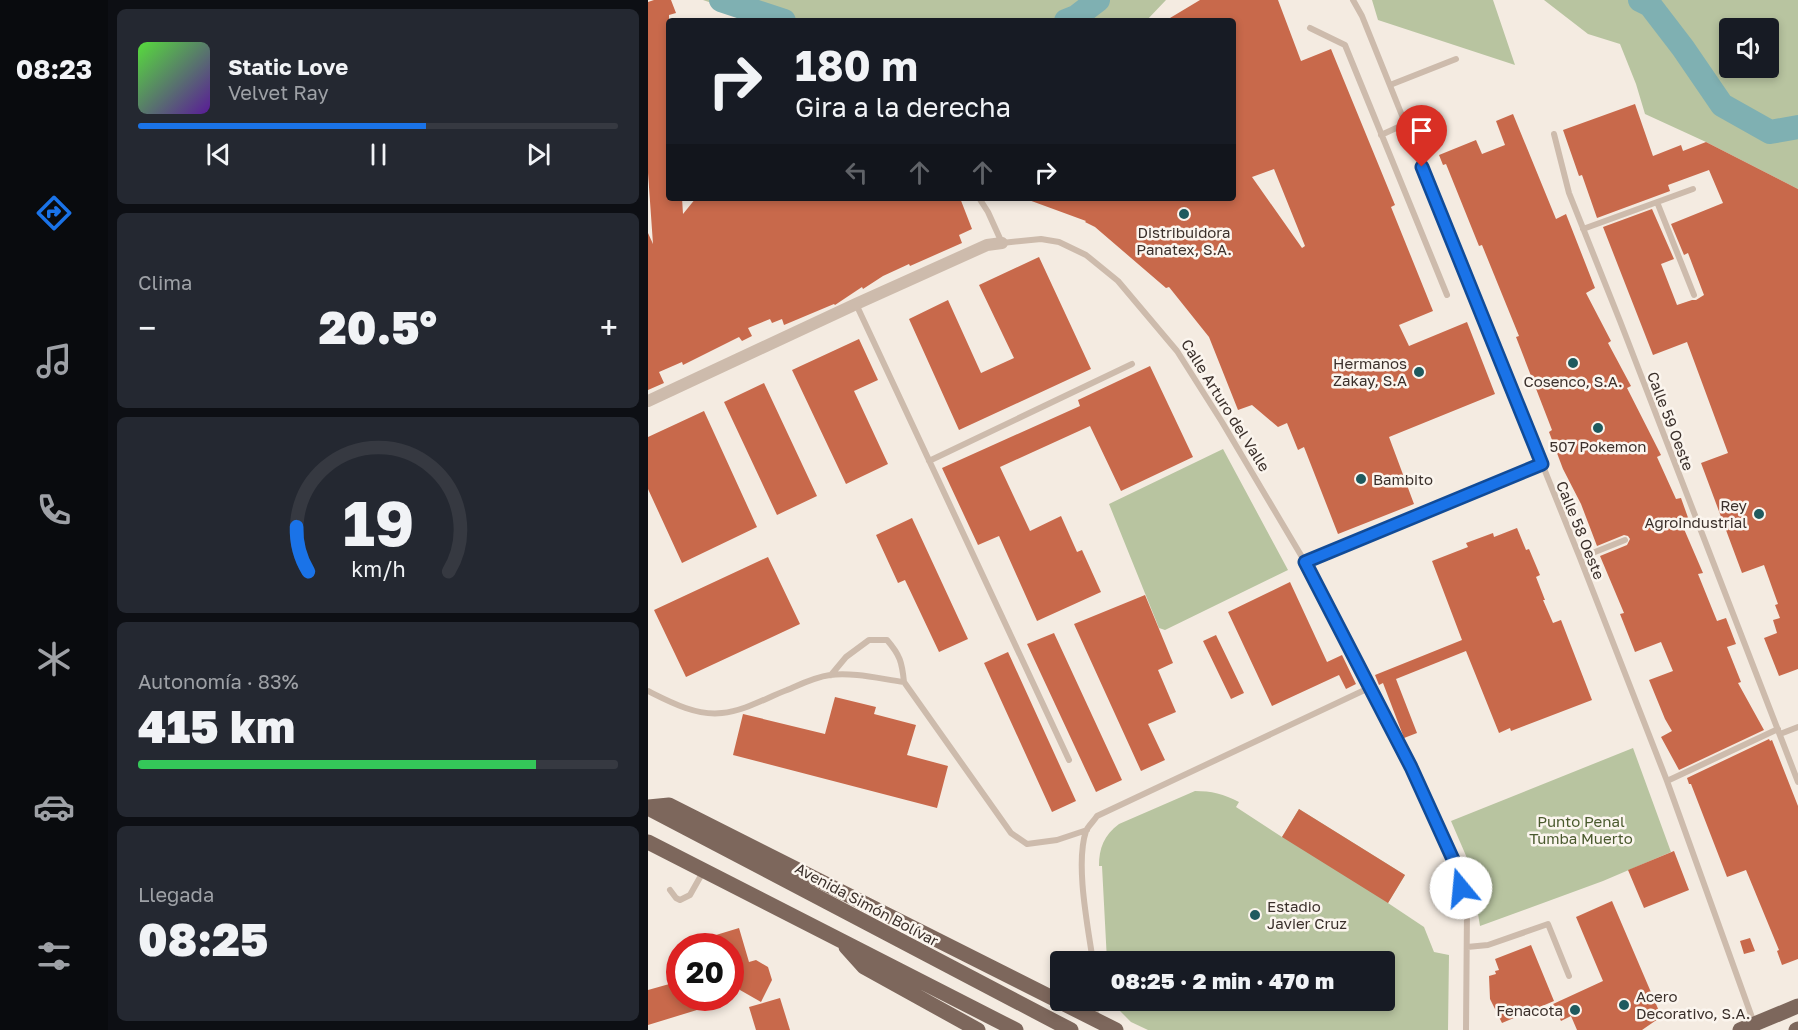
<!DOCTYPE html>
<html lang="es">
<head>
<meta charset="utf-8">
<style>
  body { margin:0; font-family:"Golos Text",sans-serif; background:#242831; color:#f1f3f6; height:100vh; display:flex; flex-direction:column; font-size:22px; white-space:nowrap }
  * { box-sizing:border-box; margin:0 }
  p { font-size:20px; color:#9ea1a6 }
  .icon { flex:none; width:33px; height:33px; fill:none; stroke:currentColor; stroke-width:2; stroke-linecap:round; stroke-linejoin:round }
  .map { position:relative; flex:1; overflow:hidden }
  .panel { display:flex; flex-direction:column; gap:9px; padding:9px; background:#0d0f14; width:540px }
  .panel>* { flex:none }
  .guide { position:absolute; left:18px; top:18px; width:570px; height:183px; border-radius:6px; box-shadow:0 3px 9px #0003; background:#171b24; color:#f1f3f6; overflow:hidden }
  .tools { position:absolute; left:1071px; top:18px; display:grid; gap:12px }
  .tools a { display:grid; place-items:center; width:60px; height:60px; border-radius:6px; background:#171b24; box-shadow:0 3px 9px #0003; font-size:30px }
  .speed { position:absolute; left:18px; top:933px; display:flex; gap:12px; font-size:30px; font-weight:700; text-align:center }
  .speed>* { display:grid; place-content:center; width:78px; height:78px; border-radius:50%; background:#171b24; box-shadow:0 3px 9px #0003; line-height:1 }
  .speed .limit { border:9px solid #d22; background:#fff; color:#111 }
  .pin { position:absolute; display:grid; place-items:center; width:51px; height:51px; color:#fff; margin:-62px -26px; border-radius:50% 50% 50% 0; rotate:-45deg; box-shadow:0 0 6px #0007 }
  .pin .icon { rotate:45deg }
  .me { position:absolute; width:66px; margin:-33px; rotate:343deg; stroke-linejoin:round; filter:drop-shadow(0 0 4px #0008) }
  .turn { display:flex; align-items:center; gap:21px; height:126px; padding:0 30px; font-size:27px }
  .turn .icon { width:78px; height:78px; stroke-width:2.5 }
  .turn b { display:block; font-size:42px; line-height:51px }
  .lanes { display:flex; align-items:center; height:57px; padding:0 30px; background:#0003; justify-content:center; gap:30px; direction:ltr }
  .lanes .off { opacity:.35 }
  .big { font-size:45px; font-weight:800; line-height:1.1 }
  .panel .card { flex:1; display:flex; flex-direction:column; justify-content:center; gap:9px; min-width:0; padding:0 21px; border-radius:9px; background:#242831 }
  .panel .dial { align-items:center; gap:0 }
  .dial svg { height:156px; overflow:visible; fill:none; stroke:#363941; stroke-width:7; stroke-linecap:round; text-anchor:middle }
  .dial text { fill:#f1f3f6; stroke:none }
  .song { display:flex; align-items:center; gap:18px }
  .cover { width:72px; height:72px; border-radius:9px; background:linear-gradient(135deg,hsl(110 70% 55%),hsl(270 70% 35%)) }
  .played { height:6px; border-radius:3px; background:linear-gradient(90deg,#1a73e8 60%,#363941 60%) }
  .keys { display:flex; justify-content:space-around; direction:ltr }
  .heat { display:flex; justify-content:space-between; align-items:center; font-size:33px; direction:ltr }
  .charge { height:9px; border-radius:4px; background:linear-gradient(90deg,#34c759 83%,#363941 0) }
  .trip { position:absolute; left:402px; top:951px; width:345px; height:60px; border-radius:6px; background:#171b24; box-shadow:0 3px 9px #0003; font-weight:800; line-height:60px; text-align:center }
  main { display:flex; flex:1; min-height:0 }
  .tab-bar { display:flex; flex-direction:column; width:108px; justify-content:space-around; align-items:center; background:#090b0e; color:#9ea1a6 }
  .tab-bar .icon { width:42px; height:42px }
  .tab-bar .on { color:#1a73e8 }
  .tab-bar b { font-size:27px; color:#f1f3f6 }
  .map>svg:first-child { display:block }
  .green { fill:#b8c4a0; fill-rule:evenodd }
  .lines { fill:none; stroke-linecap:round; stroke-linejoin:round }
  .river { stroke:#7fb0b2; stroke-width:24 }
  .building { fill:#c8694b; fill-rule:evenodd }
  .lane { stroke:#cdbbac; stroke-width:6 }
  .street { stroke:#cdbbac; stroke-width:12 }
  .primary { stroke:#7d675c; stroke-width:15 }
  .route-casing { stroke:#114b97; stroke-width:15 }
  .route { stroke:#1a73e8; stroke-width:10 }
  .poi-dot { fill:#1f5a5e; stroke:#fbf5ee; stroke-width:2 }
  .labels { text-anchor:middle; dominant-baseline:central; stroke-width:5; stroke-linejoin:round; paint-order:stroke }
  .poi-label { font-size:15px; fill:#3b302b; stroke:#fbf5ee }
  .street-label { font-size:15px; fill:#3b302b; stroke:#fbf5ee }
  .park-label { font-size:15px; fill:#4a5a2e; stroke:#fbf5ee }
</style>
</head>
<body>
<main>
<nav class="tab-bar">
<b>08:23</b>
<svg class="icon on" aria-label="directions" viewBox="0 0 24 24"><path d="M12 3l9 9-9 9-9-9zM9 14v-3h6M13 9l2 2-2 2"/></svg>
<svg class="icon" aria-label="music" viewBox="0 0 24 24"><path d="M9 18V5l10-2v13"/><circle cx="6" cy="18" r="3"/><circle cx="16" cy="16" r="3"/></svg>
<svg class="icon" aria-label="phone" viewBox="0 0 24 24"><path d="M5 4h4l2 5-3 2q2 4 5 5l2-3 5 2v4C11 20 4 13 5 4z"/></svg>
<svg class="icon" aria-label="climate" viewBox="0 0 24 24"><path d="M12 3v18M4 7l16 10M4 17L20 7"/></svg>
<svg class="icon" aria-label="car" viewBox="0 0 24 24"><path d="M5 17H2v-5l4-1 3-4h7l3 4 3 1v5h-3M9 17h6M6 11h13"/><circle cx="7" cy="17" r="2"/><circle cx="17" cy="17" r="2"/></svg>
<svg class="icon" aria-label="filters" viewBox="0 0 24 24"><path d="M4 7h16M4 17h16"/><circle cx="9" cy="7" r="2"/><circle cx="15" cy="17" r="2"/></svg>
</nav>
<section class="panel">
<div class="card">
<div class="song"><i class="cover"></i><div><b>Static Love</b><p>Velvet Ray</p></div></div>
<div class="played"></div>
<div class="keys"><svg class="icon" aria-label="previous" viewBox="0 0 24 24"><path d="M18 5L8 12l10 7zM5 5v14"/></svg><svg class="icon" aria-label="pause" viewBox="0 0 24 24"><path d="M8 5v14M16 5v14"/></svg><svg class="icon" aria-label="next" viewBox="0 0 24 24"><path d="M6 5l10 7-10 7zM19 5v14"/></svg></div>
</div>
<div class="card"><p>Clima</p>
<div class="heat"><a>−</a><b class="big">20.5°</b><a>+</a></div>
</div>
<div class="card dial"><svg viewBox="0 0 100 80">
<path d="M14 69A42 42 0 1 1 86 69"/>
<path d="M14 69A42 42 0 0 1 8 46" stroke="#1a73e8"/>
<text x="50" y="56" font-size="32" font-weight="700">19</text>
<text x="50" y="72" font-size="11">km/h</text>
</svg></div>
<div class="card"><p>Autonomía · 83%</p><b class="big">415 km</b><div class="charge"></div></div>
<div class="card"><p>Llegada</p><b class="big">08:25</b></div>
</section>
<div class="map">
<svg width="1150" height="1030" viewBox="0 0 1150 1030">
  <rect width="100%" height="100%" fill="#f4ebe1"/>
  <path class="green" d="M 55,0 L 518,0 L 498,21 L 116,21 Z
    M 724,0 L 845,0 L 867,65 L 730,20 Z
    M 896,0 L 1150,0 L 1150,189 L 1058,142 L 997,114 L 988,84 L 972,44 L 940,34 ZM 1082,28 L 1120,28 L 1120,68 L 1082,68 Z
    M 575,449 L 640,570 L 517,630 L 511,628 L 461,504 Z
    M 985,748 L 1023,852 L 955,881 L 832,926 L 823,871 L 819,858 L 803,821 Z
    M 547,791 C 563,791 576,794 591,802 L 588,807 L 634,837 L 651,809 L 757,875 L 740,903 L 776,927 L 786,952 L 801,955 L 800,1030 L 500,1030 L 483,1022 L 462,1001 L 736,1000 L 736,962 L 459,961 L 454,866 L 451,866 C 451,848 456,835 471,824 Z"/>
  <g class="lines">
    <path class="river" d="M 73,0 L 136,21
      M 992,0 L 1002,5 L 1035,48 L 1074,105 L 1122,132 L 1150,127
      M 418,21 L 428,17 L 450,0"/>
  </g>
  <path class="building" d="M 6,0 L 23,0 L 28,13 L 21,15 L 21,146 L 20,146 L 21,198 L 34,198 L 35,214 L 48,198 L 312,198 L 324,229 L 311,235 L 314,243 L 262,266 L 261,264 L 235,276 L 215,289 L 214,287 L 187,305 L 186,304 L 136,325 L 134,319 L 124,323 L 122,319 L 100,328 L 104,336 L 94,341 L 91,337 L 35,365 L 34,362 L 11,372 L 16,383 L 0,390 L 0,233 L 5,244 L 0,173 L 0,2 Z
    M 552,0 L 630,0 L 653,61 L 683,49 L 747,205 L 743,207 L 785,311 L 751,325 L 761,346 L 819,322 L 847,394 L 741,437 L 766,504 L 690,534 L 656,447 L 650,450 L 639,423 L 630,427 L 604,405 L 590,410 L 561,337 L 521,287 L 518,288 L 447,227 L 437,222 L 438,221 L 378,199 L 378,198 L 585,198 L 585,21 L 517,21 ZM 626,169 L 657,246 L 654,248 L 604,177 Z
    M 987,104 L 1005,156 L 1033,145 L 1035,151 L 1058,142 L 1150,189 L 1150,669 L 1131,676 L 1116,638 L 1129,633 L 1125,620 L 1132,618 L 1127,605 L 1130,604 L 1116,565 L 1094,573 L 1053,463 L 1080,453 L 1039,342 L 1005,355 L 955,227 L 1004,209 L 1026,259 L 1013,264 L 1029,305 L 1044,300 L 1048,300 L 1056,295 L 1040,253 L 1036,255 L 1023,224 L 1075,203 L 1061,170 L 1020,185 L 1022,191 L 949,218 L 934,175 L 931,176 L 915,130 Z
    M 865,114 L 908,219 L 918,214 L 947,288 L 938,293 L 963,341 L 960,343 L 983,386 L 979,388 L 1013,455 L 1009,457 L 1028,499 L 1033,498 L 1043,526 L 1036,529 L 1055,573 L 1050,574 L 1069,621 L 1078,618 L 1088,644 L 1079,647 L 1093,682 L 1090,683 L 1116,730 L 1031,770 L 1013,737 L 1024,731 L 1017,719 L 1001,680 L 1025,671 L 1013,642 L 987,652 L 972,614 L 976,613 L 952,556 L 979,545 L 982,539 L 980,536 L 976,535 L 949,546 L 933,504 L 915,469 L 901,432 L 904,430 L 868,337 L 871,336 L 834,245 L 831,246 L 798,164 L 795,165 L 791,155 L 828,140 L 834,154 L 857,145 L 848,121 Z
    M 391,257 L 443,369 L 311,430 L 261,319 L 300,300 L 333,373 L 366,358 L 331,285 Z
    M 211,339 L 230,380 L 206,391 L 240,464 L 198,484 L 144,370 Z
    M 502,366 L 545,457 L 473,491 L 442,426 L 352,467 L 382,531 L 413,516 L 429,552 L 434,550 L 453,592 L 389,621 L 351,536 L 330,545 L 294,468 L 432,406 L 430,400 Z
    M 116,383 L 169,496 L 129,515 L 76,402 Z
    M 56,411 L 109,527 L 34,563 L 0,489 L 0,437 Z
    M 264,518 L 320,639 L 291,652 L 257,580 L 250,583 L 228,535 Z
    M 869,528 L 878,550 L 881,549 L 892,575 L 888,577 L 897,600 L 895,600 L 905,623 L 913,620 L 944,700 L 863,731 L 862,728 L 851,733 L 818,651 L 748,679 L 769,733 L 756,738 L 735,683 L 731,685 L 727,675 L 814,640 L 784,561 L 820,547 L 818,543 L 845,533 L 846,537 Z
    M 120,557 L 152,624 L 38,677 L 6,610 Z
    M 642,582 L 679,662 L 694,655 L 708,684 L 698,689 L 691,675 L 624,706 L 580,612 Z
    M 497,595 L 525,663 L 510,670 L 528,712 L 500,724 L 517,760 L 493,771 L 426,624 Z
    M 406,633 L 474,780 L 448,792 L 379,644 Z
    M 568,635 L 596,693 L 583,699 L 555,641 Z
    M 360,652 L 428,801 L 404,812 L 336,663 Z
    M 187,697 L 228,707 L 226,714 L 268,725 L 259,755 L 300,766 L 289,808 L 85,755 L 95,714 L 177,734 Z
    M 1121,739 L 1122,741 L 1124,740 L 1150,806 L 1150,959 L 1134,965 L 1129,951 L 1131,950 L 1098,870 L 1079,877 L 1043,784 L 1041,784 L 1039,778 Z
    M 651,809 L 757,875 L 740,903 L 634,837 Z
    M 1026,851 L 1041,890 L 996,908 L 980,870 Z
    M 964,901 L 1014,1018 L 1007,1021 L 994,1030 L 929,1030 L 923,1016 L 913,1021 L 905,1004 L 955,981 L 928,917 Z
    M 91,928 L 101,962 L 108,960 L 120,967 L 124,980 L 113,1002 L 92,990 L 82,961 L 82,946 L 72,946 L 68,935 Z
    M 1102,938 L 1107,951 L 1096,954 L 1092,941 Z
    M 883,945 L 906,1001 L 854,1023 L 842,999 L 841,976 L 848,974 L 847,971 L 851,970 L 847,959 Z
    M 32,981 L 32,998 L 59,998 L 62,1006 L 0,1025 L 0,990 Z
    M 132,998 L 142,1030 L 108,1030 L 101,1007 Z"/>
  <g class="lines">
    <path class="lane" d="M 705,0 L 714,16 L 932,558 L 1019,781 L 1106,1023
      M 662,28 L 697,45 L 799,295
      M 742,85 L 808,59
      M 906,134 L 921,193 L 972,321 L 1150,782
      M 733,135 L 757,124
      M 331,198 L 340,212 L 354,243 L 393,239 L 411,242 L 438,255 L 470,281 L 529,351 L 574,422 L 657,562 L 763,767 L 808,866 L 819,910 L 818,1030
      M 1009,202 L 1046,295
      M 935,229 L 1045,189
      M 208,304 L 421,760
      M 281,461 L 484,364
      M 932,558 L 977,540
      M 657,562 L 894,464
      M 183,675 L 198,657 L 221,640 L 239,640 C 252,655 254,662 256,682
      M 0,691 C 22,702 48,716 74,713 C 96,711 118,698 139,690 C 153,684 167,677 182,675 C 205,672 233,679 256,682 L 363,833 L 379,844 L 409,840 L 439,830
      M 1132,734 L 1150,727
      M 1019,781 L 1130,729
      M 22,890 L 28,898 L 32,900 L 42,895 L 55,872
      M 819,947 L 840,945 L 900,924 L 921,976
      M 445,962 C 440,927 427,864 438,831 C 440,826 446,821 449,816 L 723,687
      M 447,1018 L 449,1000"/>
    <path class="street" d="M 0,401 L 208,304 L 339,245 L 354,243"/>
    <path class="primary" d="M 0,807 L 21,805 L 468,1030
      M 0,808 L 423,1030
      M 0,842 L 368,1030
      M 198,947 L 216,967 L 330,1030
      M 1092,1030 L 1150,1006
      M 1148,1030 L 1150,1029"/>
  </g>
  <g class="lines">
    <g class="route-casing">
      <path id="route" d="M 774,167 L 894,464 L 657,562 L 763,767 L 808,866 L 813,888"/>
    </g>
    <use href="#route" class="route"/>
  </g>
  <g class="poi-dot">
    <circle cx="536" cy="214" r="6"/>
    <circle cx="925" cy="363" r="6"/>
    <circle cx="771" cy="372" r="6"/>
    <circle cx="950" cy="428" r="6"/>
    <circle cx="713" cy="479" r="6"/>
    <circle cx="1111" cy="514" r="6"/>
    <circle cx="607" cy="915" r="6"/>
    <circle cx="976" cy="1005" r="6"/>
    <circle cx="927" cy="1010" r="6"/>
  </g>
  <g class="labels">
    <g class="poi-label">
      <text x="536" y="232">Distribuidora<tspan x="536" dy="17">Panatex, S.A.</tspan></text>
      <text x="759" y="363" text-anchor="end">Hermanos<tspan x="759" dy="17">Zakay, S.A</tspan></text>
      <text x="925" y="381">Cosenco, S.A.</text>
      <text x="950" y="446">507 Pokemon</text>
      <text x="725" y="479" text-anchor="start">Bambito</text>
      <text x="1099" y="505" text-anchor="end">Rey<tspan x="1099" dy="17">Agroindustrial</tspan></text>
      <text x="619" y="906" text-anchor="start">Estadio<tspan x="619" dy="17">Javier Cruz</tspan></text>
      <text x="988" y="996" text-anchor="start">Acero<tspan x="988" dy="17">Decorativo, S.A.</tspan></text>
      <text x="915" y="1010" text-anchor="end">Fenacota</text>
    </g>
    <g class="street-label">
      <text transform="translate(578 405) rotate(58)">Calle Arturo del Valle</text>
      <text transform="translate(1023 421) rotate(69)">Calle 59 Oeste</text>
      <text transform="translate(933 530) rotate(68)">Calle 58 Oeste</text>
      <text transform="translate(219 904) rotate(28)">Avenida Simón Bolívar</text>
    </g>
    <g class="park-label">
      <text x="933" y="821">Punto Penal<tspan x="933" dy="17">Tumba Muerto</tspan></text>
    </g>
  </g>
</svg>
<div class="tools">
<a><svg class="icon" aria-label="sound" viewBox="0 0 24 24"><path d="M4 9h4l5-4v14l-5-4H4zM17 9q2 3 0 6"/></svg></a>
</div>
<div class="speed"><div class="limit">20</div></div>
<div class="pin" style="left:774px;top:167px;background:#d93025"><svg class="icon" aria-label="arrive" viewBox="0 0 24 24"><path d="M6 21V4h12l-3 4 3 4H6"/></svg></div>
<svg class="me" style="left:813px;top:888px" viewBox="-20 -20 40 40"><circle r="19" fill="#fff"/><path d="M0-13L10 11 0 6-10 11z" fill="#1a73e8"/></svg>
<div class="trip">08:25 · 2 min · 470 m</div>
<div class="guide">
<div class="turn"><svg class="icon" aria-label="right" viewBox="0 0 24 24"><path d="M7 20v-9h11M14 6l5 5-5 5"/></svg><div><b>180 m</b>Gira a la derecha</div></div>
<div class="lanes"><svg class="icon off" aria-label="left" viewBox="0 0 24 24"><path d="M17 20v-9H6M10 6l-5 5 5 5"/></svg><svg class="icon off" aria-label="ahead" viewBox="0 0 24 24"><path d="M12 20V5M6 11l6-6 6 6"/></svg><svg class="icon off" aria-label="ahead" viewBox="0 0 24 24"><path d="M12 20V5M6 11l6-6 6 6"/></svg><svg class="icon" aria-label="right" viewBox="0 0 24 24"><path d="M7 20v-9h11M14 6l5 5-5 5"/></svg></div>
</div>
</div>
</main>
</body>
</html>
